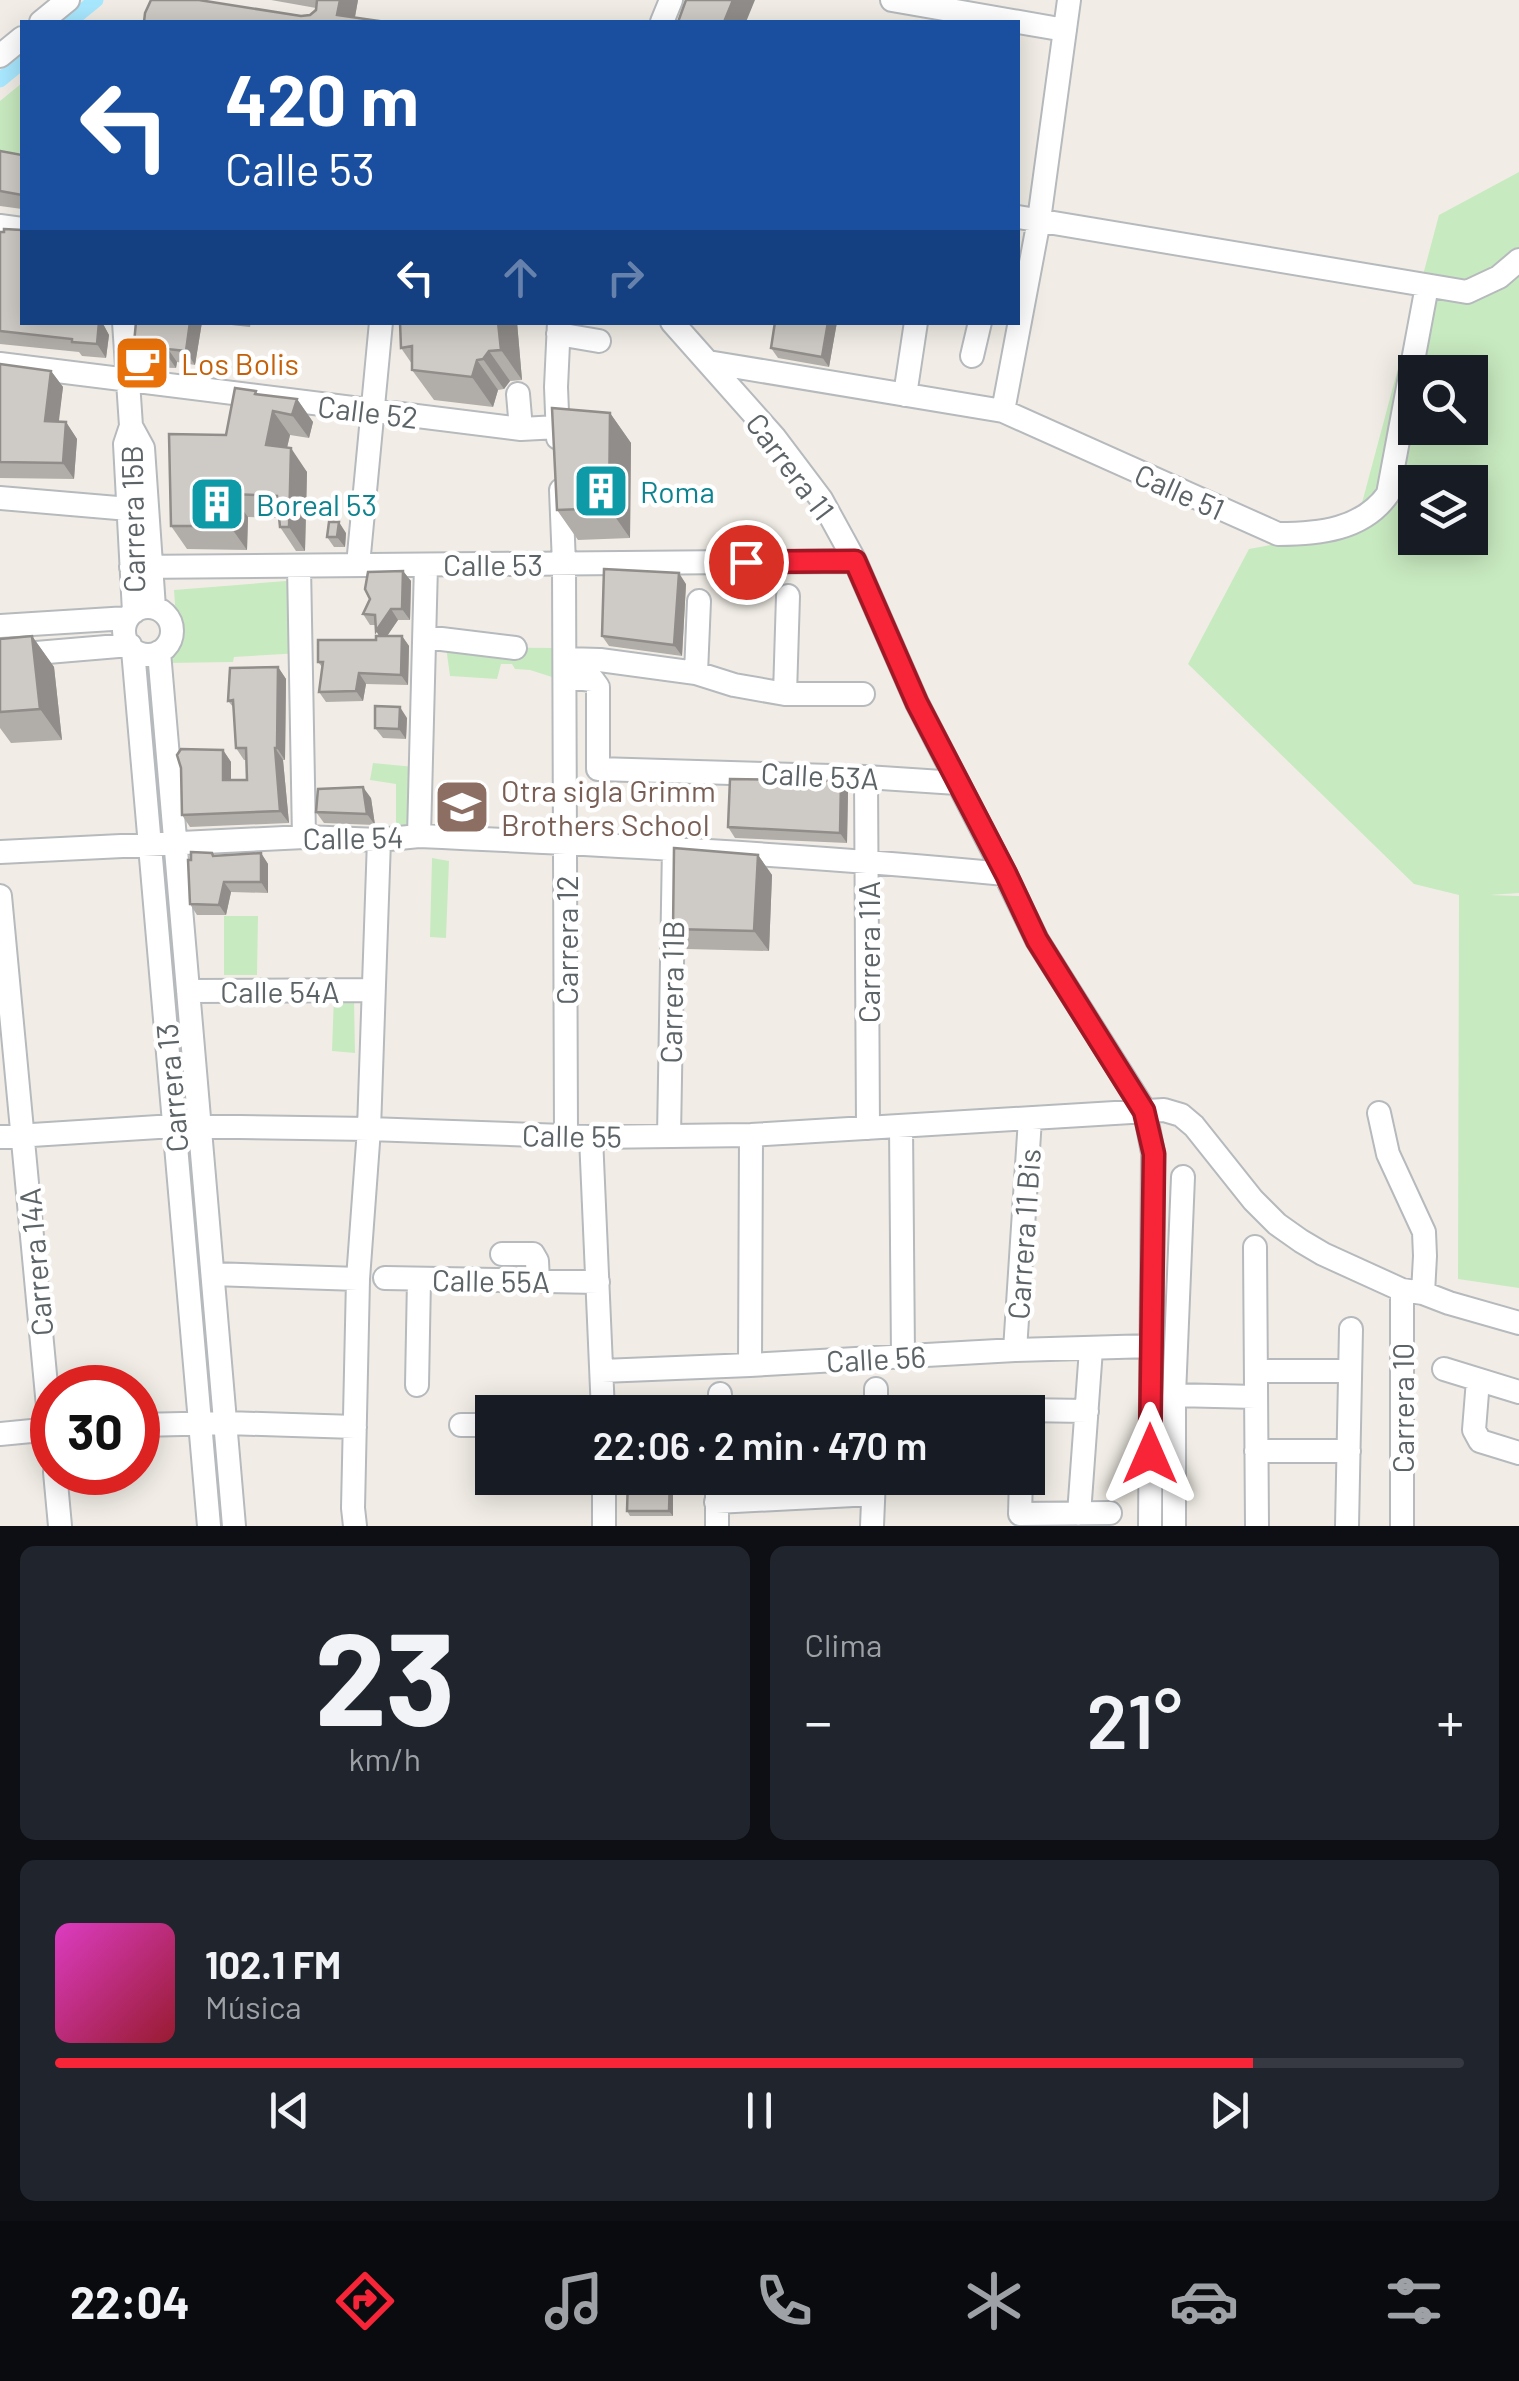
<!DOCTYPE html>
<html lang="es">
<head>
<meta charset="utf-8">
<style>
  body { margin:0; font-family:Barlow,sans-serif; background:#20242c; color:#f1f3f6; height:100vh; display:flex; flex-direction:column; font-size:38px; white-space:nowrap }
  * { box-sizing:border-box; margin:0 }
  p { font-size:32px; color:#9ea1a6 }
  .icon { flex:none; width:55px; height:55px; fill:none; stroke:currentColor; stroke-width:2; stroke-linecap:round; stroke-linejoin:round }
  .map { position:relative; height:1526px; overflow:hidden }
  .panel { display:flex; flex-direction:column; gap:20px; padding:20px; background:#0d0f14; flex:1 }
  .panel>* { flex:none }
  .banner { position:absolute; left:20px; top:20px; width:1000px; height:305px; border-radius:0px; box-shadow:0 5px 25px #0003; background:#1a4fa0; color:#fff; overflow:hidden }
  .controls { position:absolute; left:1398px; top:355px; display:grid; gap:20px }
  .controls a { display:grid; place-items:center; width:90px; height:90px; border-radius:0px; background:#171b24; box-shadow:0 5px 25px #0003; font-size:50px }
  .speed { position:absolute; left:30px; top:1365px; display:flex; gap:20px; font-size:50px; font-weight:700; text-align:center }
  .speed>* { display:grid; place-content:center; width:130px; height:130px; border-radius:50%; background:#171b24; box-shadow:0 5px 25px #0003; line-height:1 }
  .speed .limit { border:15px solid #d22; background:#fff; color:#111 }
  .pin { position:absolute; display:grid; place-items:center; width:85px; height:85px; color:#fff; margin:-42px; border:5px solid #fff; border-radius:50%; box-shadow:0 2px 10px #0007 }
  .me { position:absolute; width:110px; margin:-55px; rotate:0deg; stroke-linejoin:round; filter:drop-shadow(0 0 8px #0008) }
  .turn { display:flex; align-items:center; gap:35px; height:210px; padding:0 40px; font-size:45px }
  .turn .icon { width:130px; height:130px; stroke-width:2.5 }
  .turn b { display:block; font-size:70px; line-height:85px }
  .lanes { display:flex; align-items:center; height:95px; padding:0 40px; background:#0003; justify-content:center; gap:50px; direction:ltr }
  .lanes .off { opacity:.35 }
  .big { font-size:75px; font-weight:600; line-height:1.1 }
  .panel .tile { flex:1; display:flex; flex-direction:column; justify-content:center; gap:15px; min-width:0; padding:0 35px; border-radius:15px; background:#20242c }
  .panel .dial { align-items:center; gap:0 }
  .dial b { font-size:130px; line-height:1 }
  .song { display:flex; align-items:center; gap:30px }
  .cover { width:120px; height:120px; border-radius:15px; background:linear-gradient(135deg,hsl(310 70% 55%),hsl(350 70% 35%)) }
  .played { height:10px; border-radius:5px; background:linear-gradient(90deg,#f82438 85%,#363941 85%) }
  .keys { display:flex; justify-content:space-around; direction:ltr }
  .heat { display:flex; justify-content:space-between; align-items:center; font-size:55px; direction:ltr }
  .panel .tiles { flex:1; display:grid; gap:20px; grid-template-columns:1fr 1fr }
  .tile:last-child { grid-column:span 2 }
  .trip { position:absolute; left:475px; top:1395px; width:570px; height:100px; border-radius:0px; background:#171b24; box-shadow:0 5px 25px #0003; font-weight:600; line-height:100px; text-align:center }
  .tab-bar { display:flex; height:160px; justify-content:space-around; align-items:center; background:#090b0e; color:#9ea1a6 }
  .tab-bar .icon { width:70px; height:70px }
  .tab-bar .on { color:#f82438 }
  .tab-bar b { font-size:45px; color:#f1f3f6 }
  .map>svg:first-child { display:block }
  .green { fill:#c8eac0; fill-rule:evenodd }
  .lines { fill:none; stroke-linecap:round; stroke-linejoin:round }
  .canal { stroke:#a8e8ff; stroke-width:15 }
  .minor-casing { stroke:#b6babd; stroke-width:26 }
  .minor { stroke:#fff; stroke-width:22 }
  .wall { fill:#b1aea9 }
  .shaded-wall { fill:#908d8a }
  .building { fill:#cecac5; stroke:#908d8a; stroke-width:2.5 }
  .route-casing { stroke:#a11724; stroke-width:25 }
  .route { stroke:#f82438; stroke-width:18 }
  .labels { text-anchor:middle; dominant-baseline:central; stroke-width:9; stroke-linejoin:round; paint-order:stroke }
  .food-label { font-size:30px; fill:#c56008; stroke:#fff; text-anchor:start }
  .street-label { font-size:30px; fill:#5d6467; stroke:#fff }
  .culture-label { font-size:30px; fill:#0d838f; stroke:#fff; text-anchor:start }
  .education-label { font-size:30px; fill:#785e54; stroke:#fff; text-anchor:start }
</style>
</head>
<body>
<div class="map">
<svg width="1519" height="1526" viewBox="0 0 1519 1526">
  <rect width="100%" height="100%" fill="#f1ede6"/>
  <path class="green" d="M 22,83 L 22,152 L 0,159 L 0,101 Z
    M 1519,172 L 1519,893 L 1490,895 L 1519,896 L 1519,1288 L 1458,1279 L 1459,895 L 1414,884 L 1188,664 L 1249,549 L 1355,529 L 1439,215 ZM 1415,372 L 1470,372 L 1470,428 L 1415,428 ZM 1415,482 L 1470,482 L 1470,538 L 1415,538 Z
    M 298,580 L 301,653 L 234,657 L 233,662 L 169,663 L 177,634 L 174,590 Z
    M 446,647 L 553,648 L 552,677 L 530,670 L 515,669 L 512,664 L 501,664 L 497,679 L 450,676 Z
    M 373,763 L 425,768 L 424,840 L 396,837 L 396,784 L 370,780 Z
    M 432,858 L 449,861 L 446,938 L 430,937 Z
    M 224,916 L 258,916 L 257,975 L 224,975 Z
    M 334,995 L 354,996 L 355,1053 L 332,1051 Z"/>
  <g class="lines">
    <path class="canal" d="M 69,22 L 96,0
      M 0,80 L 22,62"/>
    <g class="minor-casing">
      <path id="minor" d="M 892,0 L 1065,30
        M 41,22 L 68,0
        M 662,22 L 671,0
        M 0,56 L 22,38
        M 1018,217 L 1467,292 L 1499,277 L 1519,260
        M 0,226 L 22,229
        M 124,322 L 131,426 L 143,448 L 154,608
        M 672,322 L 775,438 L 821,499 L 855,561 L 917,703 L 1005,874 L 1037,940 L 1145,1111 L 1153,1153 L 1150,1526
        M 558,334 L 599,341
        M 972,356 L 980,322
        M 708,362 L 1003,411 L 1278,534 C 1318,534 1363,530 1388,494 L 1427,286
        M 0,364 L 521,429 L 558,427
        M 518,394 L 521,429
        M 905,395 L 916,322
        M 1003,411 L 1039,220 L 1069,0
        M 131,426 L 125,444 L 134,612
        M 558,438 L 556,387 L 559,322
        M 561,490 L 564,564 L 566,1137
        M 0,498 L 129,509
        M 358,565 L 381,322
        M 299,566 L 304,837
        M 131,567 L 855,561
        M124 631a24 24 0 1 1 48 0a24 24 0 1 1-48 0Z
        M 0,626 L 128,618
        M 425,637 L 515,648
        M 133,650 L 209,1526
        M 159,652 L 234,1526
        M 0,656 L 130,645
        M 565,659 L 600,660 L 696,673 L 734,685 L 785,694 L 863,694
        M 696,673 L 699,601
        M 565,677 L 593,680 L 598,687 L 598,769 L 866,777 L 957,783
        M 785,694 L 788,596
        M 866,777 L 868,1128
        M 419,836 L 426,565
        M 0,852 L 304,837 L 379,840 L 419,836 C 615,845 810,855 1005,874
        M 0,896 L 52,1449
        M 188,991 L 372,990
        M 1379,1113 L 1388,1154 L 1424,1232 L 1425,1256 L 1423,1293
        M 901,1126 L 903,1357
        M 669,1136 L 674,847
        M 0,1137 L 174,1126 L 369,1129 L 591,1137 L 751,1135 L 1164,1110 L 1181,1115 L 1194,1126 L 1253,1200 L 1277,1224 L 1301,1241 L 1323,1254 L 1402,1290 L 1423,1293 L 1449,1303 L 1519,1323
        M 591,1137 L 603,1412
        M 1255,1247 L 1257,1526
        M 502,1254 L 533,1254 L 537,1261 L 538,1281
        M 213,1274 L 358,1279
        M 385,1278 L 598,1282
        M 1402,1290 L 1402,1526
        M 1015,1350 L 1030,1119
        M 750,1365 L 751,1135
        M 1444,1369 L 1519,1392
        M 602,1371 L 750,1365 L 1015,1350 L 1151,1346
        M 1256,1371 L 1350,1371
        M 1478,1380 L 1474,1430 L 1480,1441 L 1519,1453
        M 417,1385 L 419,1279
        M 876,1389 L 876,1412
        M 1174,1395 L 1256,1397
        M 719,1412 L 720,1394
        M 1022,1412 L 1022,1410 L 1087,1411
        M 138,1425 L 226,1423 L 355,1427
        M 461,1425 L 492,1425
        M 0,1434 L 52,1429
        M 1256,1451 L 1349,1451
        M 55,1472 L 60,1526
        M 604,1478 L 604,1526
        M 1021,1478 L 1020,1514 L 1110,1513
        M 716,1502 L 873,1494
        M 1079,1514 L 1091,1349
        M 355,1526 L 353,1508 L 358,1279 L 369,1129 L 379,840
        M 717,1526 L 717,1478
        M 872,1526 L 874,1478
        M 1174,1526 L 1174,1395 L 1183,1177
        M 1347,1526 L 1351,1329"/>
    </g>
    <use href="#minor" class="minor"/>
  </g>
  <path class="wall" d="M 271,0 L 358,0 L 355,17 L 301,16 L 310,15 L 316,8 Z
    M 0,151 L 22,155 L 22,209 L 0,206 Z
    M 0,232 L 22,322 L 102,322 L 109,335 L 106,358 L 82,356 L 79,352 L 0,344 Z
    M 136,322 L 202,322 L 195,365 L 177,362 L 176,368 L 142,367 L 133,354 Z
    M 203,322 L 251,322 L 250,327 Z
    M 400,322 L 517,322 L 522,380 L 510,381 L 504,389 L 498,390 L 493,407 L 434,400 L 412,370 L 412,364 L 401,348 Z
    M 775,322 L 837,322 L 829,367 L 778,358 L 771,348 Z
    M 0,364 L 51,371 L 63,387 L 58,422 L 66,422 L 77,439 L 74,479 L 0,478 Z
    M 258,394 L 297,399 L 313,422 L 309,438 L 290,435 L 287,448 L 307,472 L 305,551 L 296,551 L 280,527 L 279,518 L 248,517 L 247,550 L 187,549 L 171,526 L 226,435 Z
    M 610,413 L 631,443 L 630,538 L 578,540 L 557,510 Z
    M 346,533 L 345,547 L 334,547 L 327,537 Z
    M 403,571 L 411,581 L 410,620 L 398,620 L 387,636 L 402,636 L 409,646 L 408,685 L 366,684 L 363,701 L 326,702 L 319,692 L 322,667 L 318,662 L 376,640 L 379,636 L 375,625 L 370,625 L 363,614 Z
    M 686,584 L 682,656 L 609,646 L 602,636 Z
    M 32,636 L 54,667 L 62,740 L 11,743 L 0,728 L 0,639 Z
    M 278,667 L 286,679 L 285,760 L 283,760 L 289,823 L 190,827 L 182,815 L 181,768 L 223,750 L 231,762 L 231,780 L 247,780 L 246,760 L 244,760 L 236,748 L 234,708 L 228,701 Z
    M 407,718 L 406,739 L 383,738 L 375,728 Z
    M 841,781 L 848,791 L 847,843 L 735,838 L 728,827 Z
    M 371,798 L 375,825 L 324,823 L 316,812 Z
    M 261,853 L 268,864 L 268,893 L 231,892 L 226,915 L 197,915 L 190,904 L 214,856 Z
    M 758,855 L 772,875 L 769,951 L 687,949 L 673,929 Z
    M 673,1478 L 673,1516 L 630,1516 L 627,1511 Z"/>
  <path class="shaded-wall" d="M 340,0 L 358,0 L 354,22 L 337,15 Z
    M 733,0 L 755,0 L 746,22 L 724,22 Z
    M 92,322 L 102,322 L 109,335 L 106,358 L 97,344 Z
    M 190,322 L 202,322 L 195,365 L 186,351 Z
    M 498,322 L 517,322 L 522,380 L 501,350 Z
    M 828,322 L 837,322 L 829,367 L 822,357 Z
    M 168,349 L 177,362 L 176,368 L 167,355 Z
    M 489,351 L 510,381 L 504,389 L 483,359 Z
    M 477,360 L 498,390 L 493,407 L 472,377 Z
    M 51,371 L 63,387 L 57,437 L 45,421 Z
    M 297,399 L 313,422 L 309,438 L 292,415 Z
    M 273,411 L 290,435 L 282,468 L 266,445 Z
    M 610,413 L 631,443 L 630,538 L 609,508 Z
    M 66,422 L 77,439 L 74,479 L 63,463 Z
    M 291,448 L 307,472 L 305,551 L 289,527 Z
    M 231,494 L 248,517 L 247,550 L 230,526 Z
    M 339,522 L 346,533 L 345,547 L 337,537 Z
    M 403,571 L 411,581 L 410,620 L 402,609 Z
    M 679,573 L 686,584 L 682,656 L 674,645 Z
    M 391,609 L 398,620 L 383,642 L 376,631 Z
    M 32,636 L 54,667 L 62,740 L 40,709 Z
    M 402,636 L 409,646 L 408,685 L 401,675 Z
    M 278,667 L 286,679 L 285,760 L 277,748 Z
    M 359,673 L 366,684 L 363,701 L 356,691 Z
    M 400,707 L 407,718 L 406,739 L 399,729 Z
    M 275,748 L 283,760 L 289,823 L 280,811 Z
    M 223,750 L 231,762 L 231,792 L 223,780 Z
    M 841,781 L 848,791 L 847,843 L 840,833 Z
    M 363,787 L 371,798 L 375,825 L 367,814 Z
    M 261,853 L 268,864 L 268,893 L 261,882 Z
    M 758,855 L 772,875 L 769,951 L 754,931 Z
    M 224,882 L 231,892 L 226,915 L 219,905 Z
    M 670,1478 L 673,1478 L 673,1516 L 669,1511 Z"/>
  <path class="building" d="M 151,0 L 199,0 L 301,16 L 310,15 L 316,10 L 317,0 L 340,0 L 337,15 L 386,22 L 144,22 L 145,13 Z
    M 686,0 L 733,0 L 724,22 L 678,22 Z
    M 0,151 L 22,155 L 22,195 L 0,191 Z
    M 4,229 L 22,230 L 22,322 L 99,322 L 97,344 L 72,342 L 72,339 L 0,331 L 0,232 L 4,232 Z
    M 136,322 L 190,322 L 186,351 L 168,349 L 167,355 L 133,354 Z
    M 400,322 L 498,322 L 501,350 L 489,351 L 483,359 L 477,360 L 472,377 L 412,370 L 412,346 L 401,348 Z
    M 775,322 L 828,322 L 822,357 L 771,348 Z
    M 0,364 L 51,371 L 45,421 L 66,422 L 63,463 L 0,462 Z
    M 235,388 L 256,391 L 255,394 L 297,399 L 292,415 L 273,411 L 266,445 L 291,448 L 289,527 L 280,527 L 277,496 L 231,494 L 230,526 L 171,526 L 169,434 L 226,435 Z
    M 552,408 L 610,413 L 609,508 L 557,510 Z
    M 329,522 L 339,522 L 337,537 L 327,537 Z
    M 604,569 L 679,573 L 674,645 L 602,636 Z
    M 403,571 L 402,609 L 391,609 L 376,631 L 375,615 L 363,614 L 370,599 L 365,589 L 368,572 Z
    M 32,636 L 40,709 L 0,712 L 0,639 Z
    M 376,636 L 402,636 L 401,675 L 359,673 L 356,691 L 319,692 L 323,662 L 318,662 L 318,640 L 376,640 Z
    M 278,667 L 277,748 L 275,748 L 280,811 L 182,815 L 181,768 L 177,755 L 181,749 L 223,750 L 223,780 L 247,780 L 246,748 L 236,748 L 233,700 L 228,701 L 230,668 Z
    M 375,706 L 400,707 L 399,729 L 375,728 Z
    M 730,779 L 841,781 L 840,833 L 728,827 Z
    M 363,787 L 367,814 L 316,812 L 318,789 Z
    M 674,848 L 758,855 L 754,931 L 673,929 Z
    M 191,852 L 212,853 L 213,856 L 261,853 L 261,882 L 224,882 L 219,905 L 190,904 L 188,860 L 191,860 Z
    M 628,1478 L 670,1478 L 669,1511 L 627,1511 Z"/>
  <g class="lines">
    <g class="route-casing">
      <path id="route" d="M 746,562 L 855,561 L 917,703 L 1006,874 L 1037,940 L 1144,1111 L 1154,1154 L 1150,1454"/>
    </g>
    <use href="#route" class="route"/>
  </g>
  <defs>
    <g id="cafe-square" transform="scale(2.875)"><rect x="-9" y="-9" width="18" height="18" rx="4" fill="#e8710a" stroke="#fff"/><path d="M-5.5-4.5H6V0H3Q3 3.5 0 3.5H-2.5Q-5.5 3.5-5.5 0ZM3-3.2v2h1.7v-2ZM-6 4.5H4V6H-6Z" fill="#fff"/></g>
    <g id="building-square" transform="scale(2.875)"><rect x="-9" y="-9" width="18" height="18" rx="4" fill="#0f9aa8" stroke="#fff"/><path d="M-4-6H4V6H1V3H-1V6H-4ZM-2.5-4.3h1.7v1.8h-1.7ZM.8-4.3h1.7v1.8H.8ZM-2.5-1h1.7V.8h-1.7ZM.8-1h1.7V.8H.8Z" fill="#fff"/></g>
    <g id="school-square" transform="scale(2.875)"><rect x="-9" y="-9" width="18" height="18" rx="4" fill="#8d6e63" stroke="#fff"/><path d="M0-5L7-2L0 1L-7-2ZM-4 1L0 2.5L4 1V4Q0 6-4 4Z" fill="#fff"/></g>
  </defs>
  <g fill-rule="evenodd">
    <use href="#cafe-square" x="142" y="363"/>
    <use href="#building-square" x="601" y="491"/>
    <use href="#building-square" x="217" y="504"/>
    <use href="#school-square" x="462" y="807"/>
  </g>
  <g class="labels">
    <g class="food-label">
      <text x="181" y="363">Los Bolis</text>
    </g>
    <g class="street-label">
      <text transform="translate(368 411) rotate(7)">Calle 52</text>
      <text transform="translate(791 466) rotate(53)">Carrera 11</text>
      <text transform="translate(1180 491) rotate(24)">Calle 51</text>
      <text transform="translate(132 519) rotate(-91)">Carrera 15B</text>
      <text x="493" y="564">Calle 53</text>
      <text transform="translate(820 775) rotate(3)">Calle 53A</text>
      <text transform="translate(353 837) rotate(-1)">Calle 54</text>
      <text transform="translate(566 940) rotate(-90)">Carrera 12</text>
      <text transform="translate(868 952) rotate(-90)">Carrera 11A</text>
      <text x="280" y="991">Calle 54A</text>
      <text transform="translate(671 992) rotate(-89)">Carrera 11B</text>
      <text transform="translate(171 1088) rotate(-95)">Carrera 13</text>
      <text transform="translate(572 1135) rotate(1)">Calle 55</text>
      <text transform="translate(1023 1234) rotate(-86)">Carrera 11 Bis</text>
      <text transform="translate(35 1262) rotate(-95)">Carrera 14A</text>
      <text transform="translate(491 1280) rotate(1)">Calle 55A</text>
      <text transform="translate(876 1358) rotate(-3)">Calle 56</text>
      <text transform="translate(1402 1408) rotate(-90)">Carrera 10</text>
    </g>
    <g class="culture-label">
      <text x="640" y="491">Roma</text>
      <text x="256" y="504">Boreal 53</text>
    </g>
    <g class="education-label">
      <text x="501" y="790">Otra sigla Grimm<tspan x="501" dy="34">Brothers School</tspan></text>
    </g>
  </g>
</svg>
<div class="controls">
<a><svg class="icon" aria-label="search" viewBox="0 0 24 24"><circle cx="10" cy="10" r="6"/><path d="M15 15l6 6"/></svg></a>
<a><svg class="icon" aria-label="layers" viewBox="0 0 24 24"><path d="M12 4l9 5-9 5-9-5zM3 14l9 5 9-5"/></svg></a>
</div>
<div class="speed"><div class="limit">30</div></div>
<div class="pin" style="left:746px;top:562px;background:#d93025"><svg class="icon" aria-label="arrive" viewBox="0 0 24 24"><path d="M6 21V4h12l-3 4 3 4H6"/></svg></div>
<svg class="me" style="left:1150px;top:1454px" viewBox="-20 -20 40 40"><path d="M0-17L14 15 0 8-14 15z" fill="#f82438" stroke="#fff" stroke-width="4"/></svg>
<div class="trip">22:06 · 2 min · 470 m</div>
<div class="banner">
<div class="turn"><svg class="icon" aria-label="left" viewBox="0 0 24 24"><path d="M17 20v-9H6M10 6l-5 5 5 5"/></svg><div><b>420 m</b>Calle 53</div></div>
<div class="lanes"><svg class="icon" aria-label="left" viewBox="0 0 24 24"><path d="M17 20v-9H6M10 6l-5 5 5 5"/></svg><svg class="icon off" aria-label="ahead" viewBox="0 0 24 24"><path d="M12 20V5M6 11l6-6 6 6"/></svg><svg class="icon off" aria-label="right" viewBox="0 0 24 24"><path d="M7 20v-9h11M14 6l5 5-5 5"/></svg></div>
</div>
</div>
<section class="panel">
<div class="tiles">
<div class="tile dial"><b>23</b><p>km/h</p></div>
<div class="tile"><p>Clima</p>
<div class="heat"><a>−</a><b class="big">21°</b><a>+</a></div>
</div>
<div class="tile">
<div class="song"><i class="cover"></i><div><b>102.1 FM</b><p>Música</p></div></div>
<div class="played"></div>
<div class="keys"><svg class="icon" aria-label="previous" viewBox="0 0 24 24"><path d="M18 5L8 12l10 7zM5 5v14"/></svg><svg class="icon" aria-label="pause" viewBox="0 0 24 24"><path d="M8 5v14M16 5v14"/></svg><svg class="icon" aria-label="next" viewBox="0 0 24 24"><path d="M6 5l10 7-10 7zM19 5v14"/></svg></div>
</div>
</div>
</section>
<nav class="tab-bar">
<b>22:04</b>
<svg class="icon on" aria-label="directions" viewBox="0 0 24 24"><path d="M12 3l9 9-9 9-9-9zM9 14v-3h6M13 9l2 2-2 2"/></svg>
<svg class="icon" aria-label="music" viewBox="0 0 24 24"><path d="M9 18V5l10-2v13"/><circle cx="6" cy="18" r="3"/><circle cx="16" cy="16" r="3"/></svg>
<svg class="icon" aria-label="phone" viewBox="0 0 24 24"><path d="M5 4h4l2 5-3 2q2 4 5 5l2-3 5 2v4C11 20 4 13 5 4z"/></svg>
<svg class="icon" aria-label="climate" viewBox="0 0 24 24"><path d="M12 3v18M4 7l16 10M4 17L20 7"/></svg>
<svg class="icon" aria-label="car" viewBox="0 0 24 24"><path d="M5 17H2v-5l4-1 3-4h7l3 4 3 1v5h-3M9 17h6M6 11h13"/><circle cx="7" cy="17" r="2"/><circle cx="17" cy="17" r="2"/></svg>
<svg class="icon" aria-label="filters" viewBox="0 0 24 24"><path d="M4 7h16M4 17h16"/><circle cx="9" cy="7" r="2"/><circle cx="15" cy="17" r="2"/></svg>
</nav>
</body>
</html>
